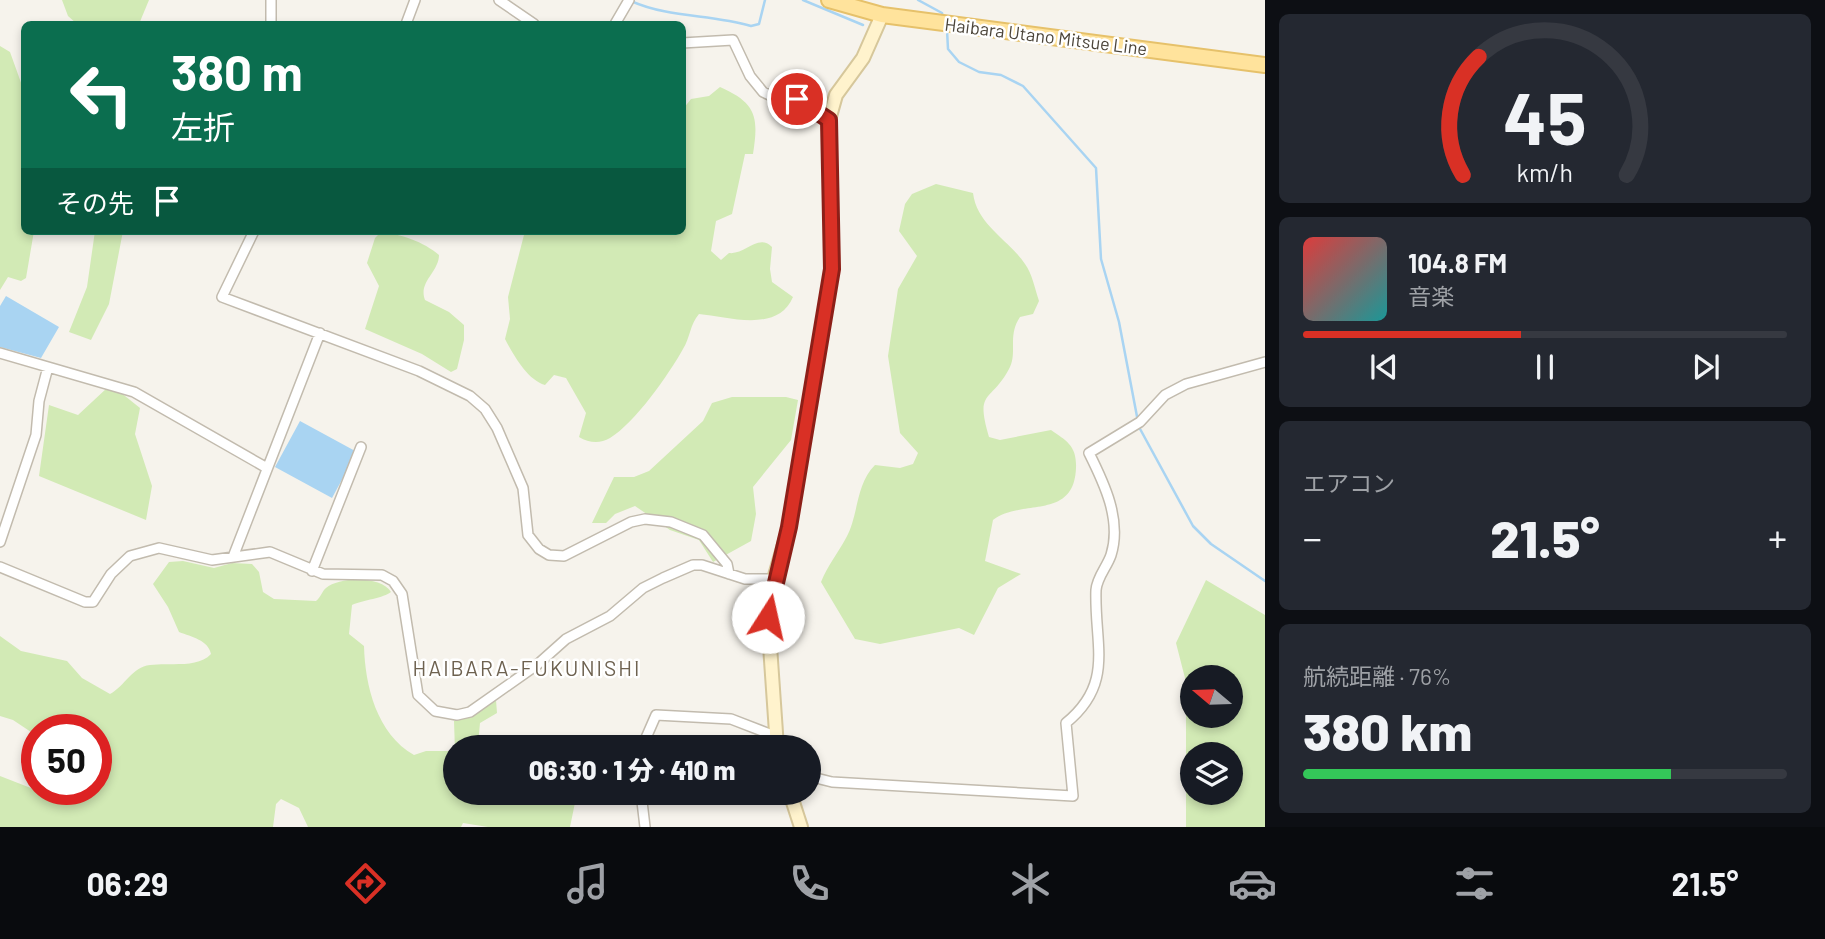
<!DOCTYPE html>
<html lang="ja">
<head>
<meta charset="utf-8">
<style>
  body { margin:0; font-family:Barlow,"Noto Sans JP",sans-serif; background:#242831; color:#f1f3f6; height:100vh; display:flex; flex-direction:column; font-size:26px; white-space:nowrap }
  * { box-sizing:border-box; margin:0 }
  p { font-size:23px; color:#9ea1a6 }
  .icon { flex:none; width:38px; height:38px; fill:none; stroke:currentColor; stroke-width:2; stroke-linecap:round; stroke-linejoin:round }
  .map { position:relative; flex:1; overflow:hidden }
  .panel { display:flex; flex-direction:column; gap:14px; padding:14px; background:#0d0f14; width:560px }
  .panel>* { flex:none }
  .guide { position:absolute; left:21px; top:21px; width:665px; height:214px; border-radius:10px; box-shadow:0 4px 10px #0003; background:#0b6e4f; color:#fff; overflow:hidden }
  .needle { width:46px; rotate:289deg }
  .tools { position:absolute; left:1180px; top:665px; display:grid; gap:14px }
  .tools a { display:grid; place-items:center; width:63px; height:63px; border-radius:50%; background:#171b24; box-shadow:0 4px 10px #0003; font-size:35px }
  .speed { position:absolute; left:21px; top:714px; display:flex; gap:14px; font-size:35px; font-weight:700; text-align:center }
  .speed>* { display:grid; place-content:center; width:91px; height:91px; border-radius:50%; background:#171b24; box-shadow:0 4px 10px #0003; line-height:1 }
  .speed .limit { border:10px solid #d22; background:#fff; color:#111 }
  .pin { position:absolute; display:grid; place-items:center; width:60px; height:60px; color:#fff; margin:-30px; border:4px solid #fff; border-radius:50%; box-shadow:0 2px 7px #0007 }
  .me { position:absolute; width:77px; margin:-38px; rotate:10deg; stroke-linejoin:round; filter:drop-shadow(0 0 5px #0008) }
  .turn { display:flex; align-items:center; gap:24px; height:147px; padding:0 35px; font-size:32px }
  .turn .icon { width:91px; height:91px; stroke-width:2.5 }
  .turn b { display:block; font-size:49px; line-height:60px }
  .then { display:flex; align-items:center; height:66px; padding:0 35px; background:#0003; gap:14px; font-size:26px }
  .big { font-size:52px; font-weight:800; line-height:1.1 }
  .panel .widget { flex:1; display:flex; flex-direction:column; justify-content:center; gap:10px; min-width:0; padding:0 24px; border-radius:10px; background:#242831 }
  .panel .dial { align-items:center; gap:0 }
  .dial svg { height:182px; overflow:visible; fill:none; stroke:#363941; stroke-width:7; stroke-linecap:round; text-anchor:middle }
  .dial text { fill:#f1f3f6; stroke:none }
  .song { display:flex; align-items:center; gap:21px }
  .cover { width:84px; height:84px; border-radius:10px; background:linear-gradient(135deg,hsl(0 70% 55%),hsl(180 70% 35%)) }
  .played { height:7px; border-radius:4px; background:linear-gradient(90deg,#d93025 45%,#363941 45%) }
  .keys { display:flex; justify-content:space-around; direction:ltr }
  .heat { display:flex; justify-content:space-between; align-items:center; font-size:38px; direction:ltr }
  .charge { height:10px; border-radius:5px; background:linear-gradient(90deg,#34c759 76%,#363941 0) }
  .trip { position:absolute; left:443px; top:735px; width:378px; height:70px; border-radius:35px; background:#171b24; box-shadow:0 4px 10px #0003; font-weight:800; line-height:70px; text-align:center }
  .tab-bar { display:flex; height:112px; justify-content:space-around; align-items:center; background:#090b0e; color:#9ea1a6 }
  .tab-bar .icon { width:49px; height:49px }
  .tab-bar .active { color:#d93025 }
  .tab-bar b { font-size:32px; color:#f1f3f6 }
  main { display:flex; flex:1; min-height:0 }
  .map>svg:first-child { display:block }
  .green { fill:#d2eab5; fill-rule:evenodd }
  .water { fill:#a9d4f2 }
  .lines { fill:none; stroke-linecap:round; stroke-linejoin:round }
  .stream { stroke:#a9d4f2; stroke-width:2.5 }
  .minor-casing { stroke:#c2bbae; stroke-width:12 }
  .secondary-casing { stroke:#d6c79b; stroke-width:16 }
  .primary-casing { stroke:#e6c16a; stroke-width:18 }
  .minor { stroke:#fff; stroke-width:9 }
  .secondary { stroke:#fff3cd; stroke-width:12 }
  .primary { stroke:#ffe39c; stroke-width:14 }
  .route-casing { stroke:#8d1f18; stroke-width:18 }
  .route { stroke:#d93025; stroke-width:12 }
  .labels { text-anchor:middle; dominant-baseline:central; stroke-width:5; stroke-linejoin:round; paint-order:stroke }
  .street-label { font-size:18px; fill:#4b4439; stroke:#fff }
  .quarter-label { font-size:21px; letter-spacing:2px; fill:#6e6250; stroke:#fff }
</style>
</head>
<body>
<main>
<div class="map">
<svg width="1265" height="827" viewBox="0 0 1265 827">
  <rect width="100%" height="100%" fill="#f6f3ec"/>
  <path class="green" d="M 62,0 L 149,0 L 139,24 L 77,24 L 68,16 Z
    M 0,46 L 10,52 L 24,91 L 24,231 L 34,231 L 26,278 L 21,281 L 8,277 L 0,290 Z
    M 720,87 C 756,103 759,116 753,154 L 745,154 L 732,214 L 716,221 L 711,251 L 721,260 L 729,253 C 745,255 758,233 772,247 L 770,269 L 772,282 L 793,297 C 778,333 729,317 699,314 C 690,324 690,338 683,349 C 669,374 635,423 610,438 C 600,444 589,443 579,437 L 586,413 L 566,378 L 554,375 L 545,385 C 527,380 513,354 505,339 L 510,319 L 508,297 L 525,231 L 682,231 L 683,109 L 691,99 L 709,96 Z
    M 936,184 L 973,193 C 977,225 1008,239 1025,264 C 1032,273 1035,289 1039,301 L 1033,314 L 1020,317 C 1007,336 1018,353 1009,369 C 990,404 975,389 989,437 L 1000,440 L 1051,430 C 1067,441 1077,446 1076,468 C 1074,521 1022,498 993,520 L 985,561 L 1021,574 L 998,588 L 974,635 L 959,628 L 880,644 L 855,639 L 821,582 C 828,565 838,553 846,538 C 859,515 855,485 875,465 L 900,468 L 913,464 L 918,453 L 900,433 L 888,356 L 898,289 L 917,256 L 899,231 L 905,204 L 912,194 Z
    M 95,231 L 123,231 L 109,304 L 91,340 L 69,332 L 87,287 Z
    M 380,233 C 400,233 424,242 439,255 C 439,272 418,282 425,300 L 449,312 L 464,325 L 464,340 L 457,369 L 451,372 L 422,354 L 365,329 L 379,286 L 367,263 L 375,238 Z
    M 107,388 L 120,392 L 140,408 L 135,434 L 152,486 L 146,520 L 39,476 L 49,405 L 78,415 Z
    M 732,397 L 786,397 L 798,400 L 791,440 L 753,487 L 756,514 L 751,541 L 713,562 L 699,540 L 670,530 L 635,506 L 615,514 L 606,523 L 592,523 L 614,477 L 634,477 L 649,471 L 703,421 L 712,403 Z
    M 183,561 L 214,568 L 232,563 L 252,564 L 259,572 L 263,592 L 274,599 L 316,601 C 321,597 322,591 326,588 C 340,576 382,576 391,592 C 384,598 363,600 352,605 L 349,634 L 364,646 C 365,686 377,734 414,755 L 426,751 L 455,751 L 454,721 L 496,700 L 497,713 L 480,723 L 478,744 L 484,746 L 508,736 L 532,747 L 455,747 L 455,793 L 577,793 L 570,827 L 488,827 L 463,823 L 461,827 L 308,827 L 299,808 L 281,799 L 276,804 L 273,827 L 0,827 L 0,776 L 54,797 L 65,789 L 96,789 L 96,730 L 37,730 L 37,736 L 13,720 L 0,716 L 0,636 L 21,651 L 67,661 L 82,678 L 110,694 C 125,686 132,667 150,665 C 169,662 197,669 211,654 C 208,640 192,637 179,632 L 168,607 L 153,584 L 169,562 Z
    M 1206,580 L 1265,615 L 1265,827 L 1186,827 L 1186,682 L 1176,643 ZM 1192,677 L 1230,677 L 1230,716 L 1192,716 ZM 1192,754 L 1230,754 L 1230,793 L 1192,793 Z"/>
  <path class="water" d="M 6,296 L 59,327 L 41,358 L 0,347 L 0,306 Z
    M 300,421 L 357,452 L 332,498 L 275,467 Z"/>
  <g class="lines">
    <path class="stream" d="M 803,0 L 863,25
      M 918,0 L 942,13 L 943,17
      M 631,1 C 669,18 711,14 751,26 L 759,24 L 765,0
      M 947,30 L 948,49 L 959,62 L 979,72 L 1001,75 L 1023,86 L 1096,168 L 1101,259 L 1119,322 L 1139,427 L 1193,526 L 1211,544 L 1265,581"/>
    <g class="minor-casing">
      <path id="minor" d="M 499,0 L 534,24
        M 271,24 L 271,0
        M 406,24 L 415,0
        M 615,24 L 629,0
        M 682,43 L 733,40 L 750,76 L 763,92 L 778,99 L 797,99 L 829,120
        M 254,231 L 222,297 L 419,371 L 470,396 L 485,409 L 497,428 L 523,488 L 528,535 L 539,549 L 549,555 L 564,556 L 631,522 L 645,519 L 671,522 L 703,535 L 727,564 L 729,574
        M 0,353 L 134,392 L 267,468
        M 0,542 L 36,435 L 39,401 L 48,367
        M 233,557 L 320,333
        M 0,567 L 85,602 L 93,602 L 111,574 L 130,556 L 159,548 L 212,560 L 270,552 L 323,574 L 382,575 L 393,581 L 402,594 L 418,695 L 435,711 L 457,715 L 470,712 L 538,664 L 566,639 L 610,616 L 643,588 L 663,578 L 693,565 L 702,565 L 745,579 L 774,579
        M 312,571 L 361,447
        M 642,747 L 656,715 L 731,719 L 775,736
        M 808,776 L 832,782 L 1073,796 L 1066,723 C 1115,683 1094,644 1096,590 C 1097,577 1107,567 1111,555 C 1122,520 1104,483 1089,453 L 1140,422 L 1165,395 L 1186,384 L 1265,362
        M 641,793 L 645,827"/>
    </g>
    <g class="secondary-casing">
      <path id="secondary" d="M 777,747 L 768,617 L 774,579 L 789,527 L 832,269 L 829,120 L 836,95 L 863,58 L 882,15
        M 790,793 L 801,827"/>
    </g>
    <g class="primary-casing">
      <path id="primary" d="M 829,0 L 882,15 L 1265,65"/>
    </g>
    <use href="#minor" class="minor"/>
    <use href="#secondary" class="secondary"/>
    <use href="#primary" class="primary"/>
  </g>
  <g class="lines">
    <g class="route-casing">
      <path id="route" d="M 768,617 L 789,527 L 832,269 L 829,120 L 797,99"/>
    </g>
    <use href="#route" class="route"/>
  </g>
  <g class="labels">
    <g class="street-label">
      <text transform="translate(1046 36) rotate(7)">Haibara Utano Mitsue Line</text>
    </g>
    <g class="quarter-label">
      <text x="527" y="667">HAIBARA-FUKUNISHI</text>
    </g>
  </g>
</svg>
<div class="tools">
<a><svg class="needle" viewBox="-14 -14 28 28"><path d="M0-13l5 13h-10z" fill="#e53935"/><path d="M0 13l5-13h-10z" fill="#9ea1a6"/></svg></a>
<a><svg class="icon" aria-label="layers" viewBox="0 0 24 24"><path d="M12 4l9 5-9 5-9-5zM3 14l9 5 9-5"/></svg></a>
</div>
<div class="speed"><div class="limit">50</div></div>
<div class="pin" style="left:797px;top:99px;background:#d93025"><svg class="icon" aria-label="arrive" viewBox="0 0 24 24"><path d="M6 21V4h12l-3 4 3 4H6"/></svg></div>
<svg class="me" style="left:768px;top:617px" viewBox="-20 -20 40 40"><circle r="19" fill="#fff"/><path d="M0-13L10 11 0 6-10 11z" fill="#d93025"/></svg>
<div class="trip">06:30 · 1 分 · 410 m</div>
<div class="guide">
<div class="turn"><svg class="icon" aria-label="left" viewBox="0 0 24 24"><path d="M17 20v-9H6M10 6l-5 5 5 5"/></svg><div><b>380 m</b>左折</div></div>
<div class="then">その先<svg class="icon" aria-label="arrive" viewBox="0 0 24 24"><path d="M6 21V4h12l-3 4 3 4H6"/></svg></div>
</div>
</div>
<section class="panel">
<div class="widget dial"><svg viewBox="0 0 100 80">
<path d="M14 69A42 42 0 1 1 86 69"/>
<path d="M14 69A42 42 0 0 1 21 17" stroke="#d93025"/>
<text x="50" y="56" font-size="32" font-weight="700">45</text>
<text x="50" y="72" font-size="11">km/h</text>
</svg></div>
<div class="widget">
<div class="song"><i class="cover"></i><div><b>104.8 FM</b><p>音楽</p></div></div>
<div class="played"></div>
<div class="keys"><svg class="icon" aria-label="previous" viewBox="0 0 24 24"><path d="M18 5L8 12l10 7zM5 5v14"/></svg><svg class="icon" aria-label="pause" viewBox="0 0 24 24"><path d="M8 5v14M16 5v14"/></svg><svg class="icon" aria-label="next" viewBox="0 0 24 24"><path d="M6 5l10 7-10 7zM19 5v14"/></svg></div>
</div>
<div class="widget"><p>エアコン</p>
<div class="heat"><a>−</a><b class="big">21.5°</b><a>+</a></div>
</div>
<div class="widget"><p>航続距離 · 76%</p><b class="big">380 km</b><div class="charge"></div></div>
</section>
</main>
<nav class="tab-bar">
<b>06:29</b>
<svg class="icon active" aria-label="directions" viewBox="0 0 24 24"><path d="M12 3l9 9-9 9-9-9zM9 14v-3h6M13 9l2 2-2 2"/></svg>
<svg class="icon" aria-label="music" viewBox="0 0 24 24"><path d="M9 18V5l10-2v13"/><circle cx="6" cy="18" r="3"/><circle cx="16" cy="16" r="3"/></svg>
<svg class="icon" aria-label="phone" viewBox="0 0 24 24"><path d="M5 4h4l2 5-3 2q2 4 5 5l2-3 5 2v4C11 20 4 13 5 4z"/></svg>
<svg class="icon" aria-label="climate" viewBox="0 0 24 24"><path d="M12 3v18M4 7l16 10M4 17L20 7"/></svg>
<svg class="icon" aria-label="car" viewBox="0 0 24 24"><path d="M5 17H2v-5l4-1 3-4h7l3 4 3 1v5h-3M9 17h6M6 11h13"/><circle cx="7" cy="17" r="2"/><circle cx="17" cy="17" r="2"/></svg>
<svg class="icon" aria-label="filters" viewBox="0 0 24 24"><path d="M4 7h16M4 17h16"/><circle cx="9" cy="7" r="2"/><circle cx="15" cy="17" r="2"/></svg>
<b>21.5°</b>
</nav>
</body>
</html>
